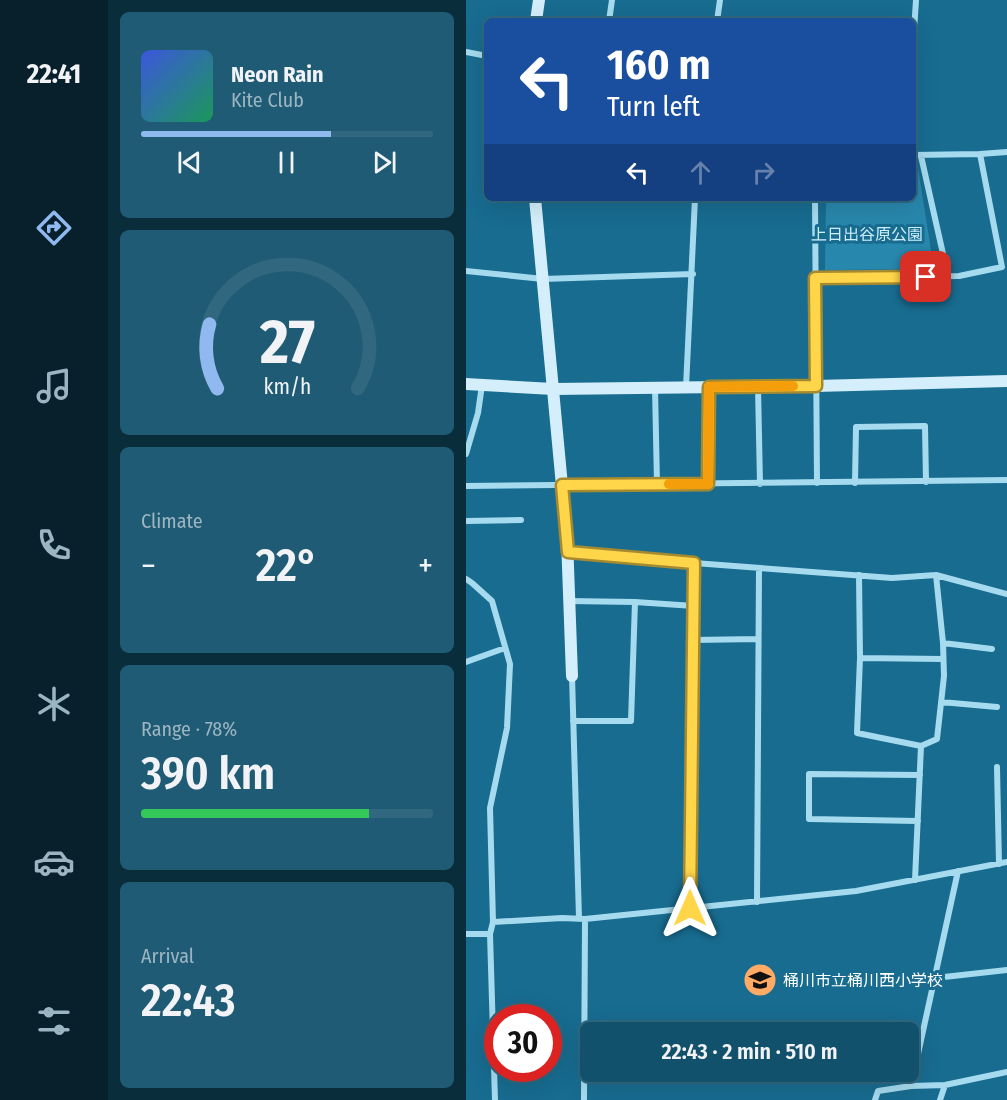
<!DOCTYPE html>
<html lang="en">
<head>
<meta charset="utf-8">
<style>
  body { margin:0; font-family:"Fira Sans Condensed","Noto Sans JP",sans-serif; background:#1f5b74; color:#f1f3f6; height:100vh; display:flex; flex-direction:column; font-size:22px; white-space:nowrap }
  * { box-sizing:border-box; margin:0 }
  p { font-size:20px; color:#9cb5c2 }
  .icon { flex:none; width:33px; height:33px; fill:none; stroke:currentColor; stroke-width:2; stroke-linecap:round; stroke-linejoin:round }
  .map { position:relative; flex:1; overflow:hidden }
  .panel { display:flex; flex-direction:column; gap:12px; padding:12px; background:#0a2d3b; width:358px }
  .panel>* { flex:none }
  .hud { position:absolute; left:18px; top:18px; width:432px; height:183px; border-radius:9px; box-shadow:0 6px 24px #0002,0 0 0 2px #31687f; background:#1a4fa0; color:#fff; overflow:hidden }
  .speed { position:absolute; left:18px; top:1004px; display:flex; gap:12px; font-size:30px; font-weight:700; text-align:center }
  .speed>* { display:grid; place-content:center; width:78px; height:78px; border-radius:50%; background:#12516c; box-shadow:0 6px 24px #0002,0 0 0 2px #31687f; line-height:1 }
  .speed .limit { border:9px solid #d22; background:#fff; color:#111 }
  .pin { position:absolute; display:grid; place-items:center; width:51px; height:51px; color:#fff; margin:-26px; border-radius:12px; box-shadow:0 3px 9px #0006 }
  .me { position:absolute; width:66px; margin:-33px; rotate:0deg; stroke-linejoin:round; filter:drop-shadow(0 0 4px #0008) }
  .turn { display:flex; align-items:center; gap:21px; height:126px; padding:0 24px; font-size:27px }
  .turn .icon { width:78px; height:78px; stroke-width:2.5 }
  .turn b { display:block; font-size:42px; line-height:51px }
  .lanes { display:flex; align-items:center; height:57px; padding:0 24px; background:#0003; justify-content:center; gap:30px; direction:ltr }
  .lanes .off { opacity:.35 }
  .big { font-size:45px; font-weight:600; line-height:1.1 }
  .panel .card { flex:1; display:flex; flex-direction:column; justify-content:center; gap:9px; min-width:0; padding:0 21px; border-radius:9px; background:#1f5b74 }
  .panel .dial { align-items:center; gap:0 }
  .dial svg { height:156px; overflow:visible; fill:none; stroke:#31687f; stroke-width:7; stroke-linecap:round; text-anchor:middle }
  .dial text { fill:#f1f3f6; stroke:none }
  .song { display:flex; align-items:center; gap:18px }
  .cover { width:72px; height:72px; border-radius:9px; background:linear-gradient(135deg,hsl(230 70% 55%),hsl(150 70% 35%)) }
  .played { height:6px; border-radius:3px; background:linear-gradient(90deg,#90b9f0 65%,#31687f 65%) }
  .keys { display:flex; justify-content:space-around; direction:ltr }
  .heat { display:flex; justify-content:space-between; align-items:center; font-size:33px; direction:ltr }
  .charge { height:9px; border-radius:4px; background:linear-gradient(90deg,#34c759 78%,#31687f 0) }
  .trip { position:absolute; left:114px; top:1022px; width:339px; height:60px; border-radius:9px; background:#12516c; box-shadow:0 6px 24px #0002,0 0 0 2px #31687f; font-weight:600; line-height:60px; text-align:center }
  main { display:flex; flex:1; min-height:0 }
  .dock { display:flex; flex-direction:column; width:108px; justify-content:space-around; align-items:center; background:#07202b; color:#9cb5c2 }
  .dock .icon { width:42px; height:42px }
  .dock .on { color:#90b9f0 }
  .dock b { font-size:27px; color:#f1f3f6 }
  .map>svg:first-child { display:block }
  .green { fill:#2887ad }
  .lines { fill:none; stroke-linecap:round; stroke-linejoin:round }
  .street { stroke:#a6dbef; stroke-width:6 }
  .secondary { stroke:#d4effb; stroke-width:12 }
  .route-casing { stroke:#a68a30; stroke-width:15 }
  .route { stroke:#ffd54a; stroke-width:10 }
  .slow { stroke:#f59e0b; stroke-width:10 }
  .labels { text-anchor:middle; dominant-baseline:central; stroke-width:6; stroke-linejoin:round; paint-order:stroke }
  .park-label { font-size:16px; fill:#cdeefb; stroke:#186c90 }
  .poi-label { font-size:16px; fill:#fff; stroke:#186c90; text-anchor:start }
</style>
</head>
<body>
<main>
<nav class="dock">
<b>22:41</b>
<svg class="icon on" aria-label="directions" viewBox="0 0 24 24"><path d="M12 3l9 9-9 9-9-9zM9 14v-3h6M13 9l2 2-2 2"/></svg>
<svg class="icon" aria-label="music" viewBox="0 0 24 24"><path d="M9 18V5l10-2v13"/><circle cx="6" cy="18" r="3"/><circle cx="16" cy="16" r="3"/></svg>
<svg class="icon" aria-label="phone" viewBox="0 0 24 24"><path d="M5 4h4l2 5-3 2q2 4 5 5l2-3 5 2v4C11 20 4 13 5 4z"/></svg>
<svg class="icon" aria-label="climate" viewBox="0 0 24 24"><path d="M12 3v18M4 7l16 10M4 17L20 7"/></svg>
<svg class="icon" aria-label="car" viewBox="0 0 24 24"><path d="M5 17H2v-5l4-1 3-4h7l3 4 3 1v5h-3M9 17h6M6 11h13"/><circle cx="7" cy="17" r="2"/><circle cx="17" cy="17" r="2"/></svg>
<svg class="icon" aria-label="filters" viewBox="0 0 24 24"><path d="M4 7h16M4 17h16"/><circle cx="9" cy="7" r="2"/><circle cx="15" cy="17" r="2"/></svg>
</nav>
<section class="panel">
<div class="card">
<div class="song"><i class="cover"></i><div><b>Neon Rain</b><p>Kite Club</p></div></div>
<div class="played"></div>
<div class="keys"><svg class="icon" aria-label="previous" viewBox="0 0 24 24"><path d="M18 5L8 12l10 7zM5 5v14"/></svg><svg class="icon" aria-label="pause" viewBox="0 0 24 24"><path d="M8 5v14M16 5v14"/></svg><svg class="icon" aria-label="next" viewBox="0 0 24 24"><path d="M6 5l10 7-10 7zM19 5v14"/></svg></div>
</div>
<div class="card dial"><svg viewBox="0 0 100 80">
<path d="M14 69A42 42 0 1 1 86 69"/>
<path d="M14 69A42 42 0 0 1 10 36" stroke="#90b9f0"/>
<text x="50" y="56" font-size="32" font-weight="700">27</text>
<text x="50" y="72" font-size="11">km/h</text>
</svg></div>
<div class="card"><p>Climate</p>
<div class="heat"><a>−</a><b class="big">22°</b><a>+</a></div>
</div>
<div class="card"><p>Range · 78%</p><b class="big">390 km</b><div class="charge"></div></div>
<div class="card"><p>Arrival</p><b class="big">22:43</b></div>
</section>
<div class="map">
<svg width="541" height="1100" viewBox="0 0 541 1100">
  <rect width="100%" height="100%" fill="#186c90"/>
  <path class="green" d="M 447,161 L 451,162 L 468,269 L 359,270 L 360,198 L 447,198 Z"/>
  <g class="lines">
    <path class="street" d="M 143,21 L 146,0
      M 251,21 L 254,0
      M 447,47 L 450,0
      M 0,52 L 21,56
      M 447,155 L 514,154 L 541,152
      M 455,156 L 482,276
      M 349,198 L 351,483
      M 0,271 L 77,279 L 227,274
      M 349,278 L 493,276 L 536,267 L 514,154
      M 220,387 L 229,198
      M 292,387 L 294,484
      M 189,388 L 191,484
      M 0,454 L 12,413 L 16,385
      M 389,483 L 390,427 L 459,426 L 460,482
      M 242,484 L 242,388
      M 0,486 L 541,480
      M 0,521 L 55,520
      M 102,552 L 228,563 L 426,578 L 470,575 L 541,594
      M 393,575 L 394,658 L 391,733 L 455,746
      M 0,579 L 6,583 L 26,601 L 44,664 L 41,728 L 24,808 L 27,922 L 24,934 L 29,1100
      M 103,601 L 169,602 L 165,721 L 107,721
      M 169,602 L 228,606
      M 227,640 L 292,639
      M 477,643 L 526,649
      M 394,658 L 477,659
      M 0,662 L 39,648
      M 106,676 L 113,918
      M 475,702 L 531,707
      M 531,767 L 533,864
      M 452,821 L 343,819 L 343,774 L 454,775
      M 449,880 L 455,746 L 471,739 L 478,676 L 477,643 L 470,575
      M 291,902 L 293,568
      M 224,908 L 228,563
      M 27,922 L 96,918 L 119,919 L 390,891 L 541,862
      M 0,934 L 24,934
      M 469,978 L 541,970
      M 445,1086 L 492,871
      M 118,1100 L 119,919
      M 409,1100 L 412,1091 L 445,1086 L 479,1085 L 541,1072
      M 474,1100 L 479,1085"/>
    <path class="secondary" d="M 70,21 L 73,0
      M 69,198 L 101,539 L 106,676
      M 0,384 L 87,389 L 350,386 L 541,381"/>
  </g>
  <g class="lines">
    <g class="route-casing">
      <path id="route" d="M 224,908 L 228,563 L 102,552 L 96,485 L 242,484 L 243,387 L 350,386 L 349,278 L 460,277"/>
    </g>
    <use href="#route" class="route"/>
    <path class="slow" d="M 203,484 L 242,484 L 243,387 L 327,386"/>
  </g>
  <defs>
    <g id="school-disc" transform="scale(1.725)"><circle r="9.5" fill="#ffaa65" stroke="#186c90"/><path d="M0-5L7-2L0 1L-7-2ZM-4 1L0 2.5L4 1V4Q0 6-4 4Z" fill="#111"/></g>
  </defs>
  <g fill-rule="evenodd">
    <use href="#school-disc" x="294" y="980"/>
  </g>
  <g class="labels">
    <g class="park-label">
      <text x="401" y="234">上日出谷原公園</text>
    </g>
    <g class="poi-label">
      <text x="317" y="980">桶川市立桶川西小学校</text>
    </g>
  </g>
</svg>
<div class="speed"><div class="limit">30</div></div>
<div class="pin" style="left:460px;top:277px;background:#d93025"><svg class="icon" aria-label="arrive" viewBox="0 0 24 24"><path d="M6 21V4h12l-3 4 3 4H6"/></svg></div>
<svg class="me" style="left:224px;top:908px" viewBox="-20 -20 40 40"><path d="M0-17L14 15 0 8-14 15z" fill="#ffd54a" stroke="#fff" stroke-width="4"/></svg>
<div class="trip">22:43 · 2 min · 510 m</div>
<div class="hud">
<div class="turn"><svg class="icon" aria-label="left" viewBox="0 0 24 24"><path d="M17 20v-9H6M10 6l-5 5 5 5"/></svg><div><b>160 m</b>Turn left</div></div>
<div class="lanes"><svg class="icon" aria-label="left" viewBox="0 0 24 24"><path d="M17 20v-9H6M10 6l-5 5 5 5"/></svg><svg class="icon off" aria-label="ahead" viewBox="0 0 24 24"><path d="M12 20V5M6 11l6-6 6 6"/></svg><svg class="icon off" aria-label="right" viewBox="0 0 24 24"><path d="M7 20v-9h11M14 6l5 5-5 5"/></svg></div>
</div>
</div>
</main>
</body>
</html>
